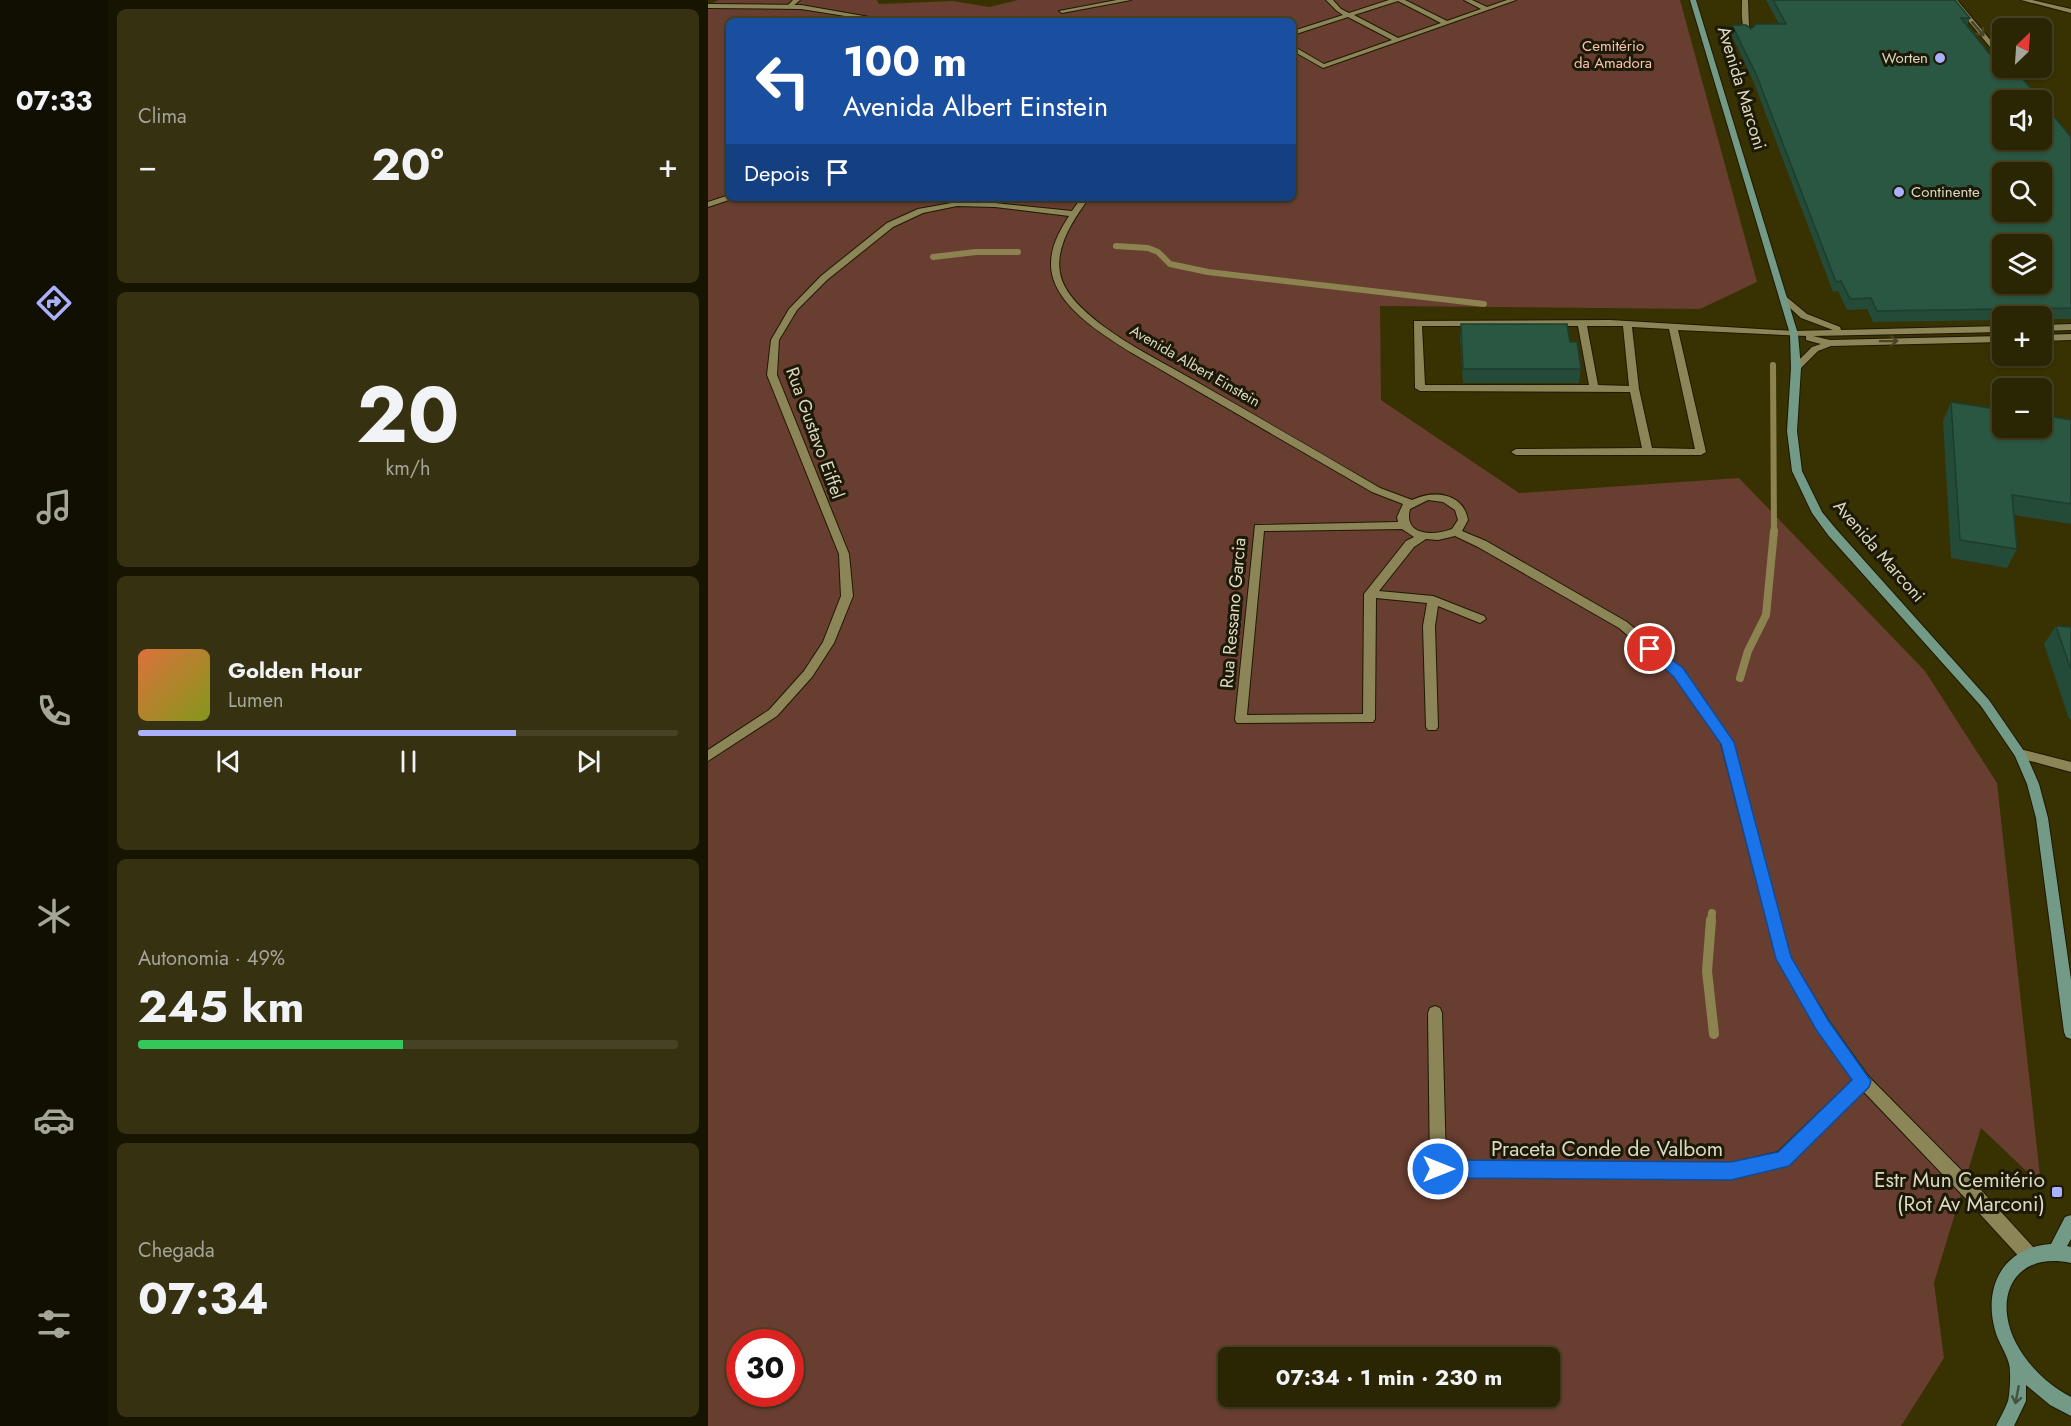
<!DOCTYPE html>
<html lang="pt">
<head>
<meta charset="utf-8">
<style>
  body { margin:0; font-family:Jost,sans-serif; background:#363111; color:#f1f3f6; height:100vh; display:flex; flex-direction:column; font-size:22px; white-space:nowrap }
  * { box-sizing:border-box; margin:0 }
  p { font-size:20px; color:#a5a599 }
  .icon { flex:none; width:33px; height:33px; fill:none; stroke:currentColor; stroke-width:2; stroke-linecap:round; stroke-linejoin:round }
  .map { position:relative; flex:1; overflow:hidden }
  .panel { display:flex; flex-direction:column; gap:9px; padding:9px; background:#171401; width:600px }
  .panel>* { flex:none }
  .hud { position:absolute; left:18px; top:18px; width:570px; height:183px; border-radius:9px; box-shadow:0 2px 4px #0004,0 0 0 2px #464224; background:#1a4fa0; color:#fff; overflow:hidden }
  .needle { width:39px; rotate:25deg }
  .controls { position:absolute; left:1284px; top:18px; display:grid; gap:12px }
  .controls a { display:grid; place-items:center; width:60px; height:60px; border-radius:9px; background:#2a2502; box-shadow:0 2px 4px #0004,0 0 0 2px #464224; font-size:30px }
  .speed { position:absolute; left:18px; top:1329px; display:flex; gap:12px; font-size:30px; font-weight:700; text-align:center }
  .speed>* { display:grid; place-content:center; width:78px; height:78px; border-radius:50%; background:#2a2502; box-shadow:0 2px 4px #0004,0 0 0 2px #464224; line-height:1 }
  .speed .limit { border:9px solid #d22; background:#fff; color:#111 }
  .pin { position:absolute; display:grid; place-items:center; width:51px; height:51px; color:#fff; margin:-26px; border:3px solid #fff; border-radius:50%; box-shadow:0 2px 6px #0007 }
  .me { position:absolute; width:66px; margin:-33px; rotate:90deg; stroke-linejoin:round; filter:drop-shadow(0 0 4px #0008) }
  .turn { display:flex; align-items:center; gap:21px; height:126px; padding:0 18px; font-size:27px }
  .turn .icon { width:78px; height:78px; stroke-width:2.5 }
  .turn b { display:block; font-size:42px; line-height:51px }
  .then { display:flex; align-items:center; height:57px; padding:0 18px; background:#0003; gap:12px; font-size:22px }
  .big { font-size:45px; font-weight:700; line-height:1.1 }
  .panel .card { flex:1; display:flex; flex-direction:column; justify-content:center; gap:9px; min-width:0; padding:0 21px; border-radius:9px; background:#363111 }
  .panel .dial { align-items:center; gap:0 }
  .dial b { font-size:78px; line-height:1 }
  .song { display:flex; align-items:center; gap:18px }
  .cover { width:72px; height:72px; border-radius:9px; background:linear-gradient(135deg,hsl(20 70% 55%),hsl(70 70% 35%)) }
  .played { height:6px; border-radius:3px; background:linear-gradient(90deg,#aab0fb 70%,#464224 70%) }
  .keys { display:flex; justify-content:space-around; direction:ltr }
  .heat { display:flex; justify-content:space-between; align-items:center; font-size:33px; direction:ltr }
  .charge { height:9px; border-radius:4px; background:linear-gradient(90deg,#34c759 49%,#464224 0) }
  .trip { position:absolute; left:510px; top:1347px; width:342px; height:60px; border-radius:9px; background:#2a2502; box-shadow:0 2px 4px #0004,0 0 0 2px #464224; font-weight:700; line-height:60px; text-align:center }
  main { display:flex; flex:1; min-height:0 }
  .dock { display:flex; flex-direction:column; width:108px; justify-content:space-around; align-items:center; background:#110f01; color:#a5a599 }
  .dock .icon { width:42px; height:42px }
  .dock .active { color:#aab0fb }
  .dock b { font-size:27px; color:#f1f3f6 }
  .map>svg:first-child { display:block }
  .green { fill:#683e30; fill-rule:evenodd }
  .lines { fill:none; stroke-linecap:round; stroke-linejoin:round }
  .stream-far2 { stroke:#8c8350; stroke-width:6 }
  .stream-far1 { stroke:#8c8350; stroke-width:8 }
  .stream { stroke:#8c8350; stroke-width:10 }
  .lane-casing { stroke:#1e1900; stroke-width:2 }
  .street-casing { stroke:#1e1900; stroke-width:2 }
  .secondary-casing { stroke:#1e1900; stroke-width:2 }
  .lane { fill:#8c8558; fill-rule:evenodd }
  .street { fill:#8c8558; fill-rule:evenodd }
  .secondary { fill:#739a86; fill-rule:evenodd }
  .wall { fill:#244b38 }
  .building { fill:#2a5741; stroke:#1d3d2e; stroke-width:1.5; fill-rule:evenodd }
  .oneway { stroke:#494427 }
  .oneway2 { stroke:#435340 }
  .route { fill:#1a73e8; stroke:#114b97; stroke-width:1.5 }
  .poi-dot { fill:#aab0fb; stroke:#1c1907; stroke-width:2 }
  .labels { text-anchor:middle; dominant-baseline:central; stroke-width:6; stroke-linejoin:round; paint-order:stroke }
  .far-park-label { font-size:15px; fill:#fbc4b1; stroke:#1c1907 }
  .far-poi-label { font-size:15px; fill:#dcd8c1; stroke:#1c1907; text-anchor:end }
  .far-street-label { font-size:15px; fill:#dcd8c1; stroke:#1c1907 }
  .street-label { font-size:18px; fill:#dcd8c1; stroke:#1c1907 }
  .near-street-label { font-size:21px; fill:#dcd8c1; stroke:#1c1907 }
  .near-poi-label { font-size:21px; fill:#dcd8c1; stroke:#1c1907; text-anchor:end }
</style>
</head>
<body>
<main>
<nav class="dock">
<b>07:33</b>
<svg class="icon active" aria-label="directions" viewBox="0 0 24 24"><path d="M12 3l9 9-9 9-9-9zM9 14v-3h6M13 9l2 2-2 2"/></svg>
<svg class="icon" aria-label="music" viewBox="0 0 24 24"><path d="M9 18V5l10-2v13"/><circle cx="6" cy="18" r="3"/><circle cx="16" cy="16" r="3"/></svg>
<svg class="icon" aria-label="phone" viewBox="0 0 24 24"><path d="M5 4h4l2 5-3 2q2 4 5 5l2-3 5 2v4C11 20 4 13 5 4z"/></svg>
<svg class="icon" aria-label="climate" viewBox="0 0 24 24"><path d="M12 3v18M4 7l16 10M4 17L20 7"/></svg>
<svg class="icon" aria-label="car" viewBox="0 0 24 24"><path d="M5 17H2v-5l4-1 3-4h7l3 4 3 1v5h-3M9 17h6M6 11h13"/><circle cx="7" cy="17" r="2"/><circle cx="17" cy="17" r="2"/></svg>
<svg class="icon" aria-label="filters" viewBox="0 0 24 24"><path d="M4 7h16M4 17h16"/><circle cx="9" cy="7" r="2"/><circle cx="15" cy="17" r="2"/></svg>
</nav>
<section class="panel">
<div class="card"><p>Clima</p>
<div class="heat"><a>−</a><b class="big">20°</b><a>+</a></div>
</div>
<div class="card dial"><b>20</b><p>km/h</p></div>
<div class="card">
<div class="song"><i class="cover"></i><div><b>Golden Hour</b><p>Lumen</p></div></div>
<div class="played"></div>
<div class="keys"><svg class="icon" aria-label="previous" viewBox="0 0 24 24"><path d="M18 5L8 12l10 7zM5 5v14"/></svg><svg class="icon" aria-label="pause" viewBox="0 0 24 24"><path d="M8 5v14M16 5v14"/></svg><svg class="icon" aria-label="next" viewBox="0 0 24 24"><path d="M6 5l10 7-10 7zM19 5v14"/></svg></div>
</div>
<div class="card"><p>Autonomia · 49%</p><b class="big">245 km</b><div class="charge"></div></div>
<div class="card"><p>Chegada</p><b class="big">07:34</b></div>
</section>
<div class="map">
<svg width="1363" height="1426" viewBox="0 0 1363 1426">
  <rect width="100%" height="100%" fill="#383102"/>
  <path class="green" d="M 10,0 L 169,0 L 171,4 L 245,1 L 281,7 L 310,0 L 972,0 L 1049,282 L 992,309 L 672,306 L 673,400 L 811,493 L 1031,478 L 1217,671 L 1289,783 L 1333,1185 L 1273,1128 L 1226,1283 L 1236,1358 L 1193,1426 L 0,1426 L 0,6 ZM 21,21 L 585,21 L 585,198 L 21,198 ZM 32,1342 L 82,1342 L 82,1394 L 32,1394 ZM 520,1358 L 842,1358 L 842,1396 L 520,1396 Z"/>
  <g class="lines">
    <path class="stream-far2" d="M 408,246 L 440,248 L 450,252 L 462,264 L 500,272 L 776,304
      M 225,257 L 268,252 L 310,252
      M 1065,365 L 1066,532"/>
    <path class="stream-far1" d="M 1032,678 L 1040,651 L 1058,615 L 1066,531
      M 1003,922 L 1004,913"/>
    <path class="stream" d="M 1003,920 L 999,971 L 1006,1034"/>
    <g class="lane-casing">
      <path id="lane" d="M 85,0 L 92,0 L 84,7 L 80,7 L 80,5 Z
        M 409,0 L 423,0 L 354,13 L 351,11 Z
        M 618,0 L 625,0 L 633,9 L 641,13 L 681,0 L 697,0 L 739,21 L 773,9 L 756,0 L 764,0 L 779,7 L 799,0 L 808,0 L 615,68 L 585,51 L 585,46 L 616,64 L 684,40 L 640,17 L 585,35 L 585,31 L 635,15 L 629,11 ZM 690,1 L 733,23 L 690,38 L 646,15 Z
        M 1034,0 L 1040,0 L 1041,26 L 1044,34 L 1041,36 C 1032,28 1034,12 1034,0 Z
        M 1243,0 L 1249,0 L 1294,54 L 1294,60 L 1292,59 Z
        M 1313,0 L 1324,0 L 1363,9 L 1363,13 Z
        M 1075,294 L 1099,314 L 1132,327 L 1133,330 L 1294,326 L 1294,332 L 1105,336 L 1122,340 L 1294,336 L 1294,342 L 1123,346 L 1110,351 L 1091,370 L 1085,370 L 1085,366 L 1104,347 L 1113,344 L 1098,340 L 1098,336 L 970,330 L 998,452 L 993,455 L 808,455 L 803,452 L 808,449 L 934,448 L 922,392 L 712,391 L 707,388 L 706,321 L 902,320 L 1086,331 L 1125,330 L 1093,318 L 1072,299 L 1071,297 ZM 714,326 L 870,326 L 881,385 L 717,385 ZM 879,326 L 915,326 L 921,386 L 890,385 ZM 924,327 L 961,329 L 987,449 L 944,448 L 931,389 Z
        M 1363,324 L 1363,330 L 1334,331 L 1334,325 Z
        M 1363,334 L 1363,340 L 1334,341 L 1334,335 Z"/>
    </g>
    <g class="street-casing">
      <path id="street" d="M 0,4 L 93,5 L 184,21 L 169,21 L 93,9 L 0,8 Z
        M 21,195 L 21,198 L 24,199 L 0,207 L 0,202 Z
        M 373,198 L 381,198 C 366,219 347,246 352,273 C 356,294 375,310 391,323 C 421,346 456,363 489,382 C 550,417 611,452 672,488 L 704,500 C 725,490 755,492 760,520 L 754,531 L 778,541 L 919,622 L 974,669 L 1025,742 L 1082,957 L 1120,1020 L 1160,1076 L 1273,1190 L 1327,1249 L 1329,1255 L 1327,1261 L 1321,1263 L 1315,1261 L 1261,1202 L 1155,1091 L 1080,1165 L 1023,1179 L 730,1177 L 724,1175 L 722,1169 L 720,1013 L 722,1008 L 727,1006 L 732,1008 L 734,1013 L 738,1161 L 1023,1163 L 1070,1152 L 1145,1080 L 1110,1030 L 1069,959 L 1013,743 L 966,675 L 911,628 L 770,547 L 747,536 L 730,540 L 718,539 L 706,547 L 671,591 L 725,596 L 776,616 L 778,619 L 772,623 L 730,606 L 727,626 L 730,727 L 728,730 L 720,730 L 718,727 L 715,626 L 719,603 L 668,598 L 667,719 L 665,722 L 529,723 L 527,720 L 547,525 L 690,522 L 689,517 L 695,504 L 664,492 L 424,353 C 394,334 342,303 343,263 C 343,246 352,230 361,216 L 287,207 L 249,206 L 215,213 L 185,227 L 119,280 L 89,310 L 71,340 L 69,375 L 141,554 L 145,596 L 126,643 L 104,677 L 69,716 L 0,761 L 0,750 L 61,710 L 96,671 L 115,642 L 133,596 L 131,554 L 59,375 L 63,340 L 81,309 L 113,276 L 179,223 L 210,209 L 249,202 L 287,203 L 364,211 ZM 720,500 L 735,502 L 747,510 L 750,520 L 744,529 C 726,536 695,536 702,509 ZM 694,529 L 706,537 L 698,541 L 656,594 L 655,714 L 539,715 L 556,531 Z
        M 1312,749 L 1363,762 L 1363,772 L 1308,757 L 1306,754 L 1308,751 Z"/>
    </g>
    <g class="secondary-casing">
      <path id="secondary" d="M 982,0 L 988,0 L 1090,334 L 1093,368 L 1089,431 L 1094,471 L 1114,512 L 1128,529 L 1281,700 L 1318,754 L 1331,784 L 1340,818 L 1363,980 L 1363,1039 L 1358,1037 L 1356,1032 L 1328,818 L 1319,784 L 1307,756 L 1273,706 L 1120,535 L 1104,513 L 1084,471 L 1079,431 L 1083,368 L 1082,334 Z
        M 1363,1215 L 1363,1239 L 1359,1246 L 1363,1247 L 1363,1263 C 1307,1251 1284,1296 1308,1343 C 1320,1366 1340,1385 1363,1397 L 1363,1416 L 1342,1405 L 1318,1385 L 1318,1401 L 1306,1426 L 1288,1426 C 1292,1418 1297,1409 1300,1401 C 1302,1394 1303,1370 1301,1364 C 1299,1354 1290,1342 1287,1330 C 1275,1287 1295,1247 1343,1244 L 1357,1217 Z"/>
    </g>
    <use href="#lane" class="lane"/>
    <use href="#street" class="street"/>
    <use href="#secondary" class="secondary"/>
  </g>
  <path class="wall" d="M 1058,0 L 1247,0 L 1262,18 L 1259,26 L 1284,57 L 1363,137 L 1363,319 L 1334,319 L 1334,316 L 1294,316 L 1294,320 L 1165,322 L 1159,309 L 1139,310 L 1130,291 L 1125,292 L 1046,83 L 1023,34 L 1024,25 L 1043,29 L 1071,24 Z
    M 753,324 L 862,342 L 873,369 L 871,383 L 755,383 L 752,338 Z
    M 1243,402 L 1363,420 L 1363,524 L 1306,515 L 1309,549 L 1299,568 L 1243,558 L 1235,421 Z
    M 1348,626 L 1363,627 L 1363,719 L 1361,719 L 1336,644 Z"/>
  <path class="building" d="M 1065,0 L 1247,0 L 1262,18 L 1253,18 L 1284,57 L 1294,57 L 1294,68 L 1305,68 L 1333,100 L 1294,100 L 1294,140 L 1334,140 L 1334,102 L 1363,137 L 1363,308 L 1169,311 L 1163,298 L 1142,299 L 1133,281 L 1128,282 L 1048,74 L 1024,25 L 1038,25 L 1043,29 L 1048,24 L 1078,24 ZM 1294,172 L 1334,172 L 1334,212 L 1294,212 ZM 1294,244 L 1334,244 L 1334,284 L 1294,284 Z
    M 753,324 L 859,324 L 862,342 L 869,342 L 873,369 L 755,369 Z
    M 1243,402 L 1294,410 L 1294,428 L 1334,428 L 1334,415 L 1363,420 L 1363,504 L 1304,495 L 1309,549 L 1252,540 Z
    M 1348,626 L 1363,627 L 1363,670 Z"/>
  <defs><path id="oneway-shaft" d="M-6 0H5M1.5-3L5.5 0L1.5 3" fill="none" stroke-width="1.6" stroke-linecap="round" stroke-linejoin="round" transform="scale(1.5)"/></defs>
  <g class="oneway">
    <use href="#oneway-shaft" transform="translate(1270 29) rotate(50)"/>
    <use href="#oneway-shaft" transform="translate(1181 341) rotate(-1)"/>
  </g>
  <use class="oneway2" href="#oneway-shaft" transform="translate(1309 1395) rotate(101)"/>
  <path class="route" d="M 942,644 L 975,668 L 1026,742 L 1083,957 L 1120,1020 L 1163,1081 L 1161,1087 L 1081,1166 L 1023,1180 L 730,1178 L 724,1175 L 721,1169 L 724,1163 L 730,1160 L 1023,1162 L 1070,1152 L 1144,1080 L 1109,1031 L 1068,959 L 1013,744 L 965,676 L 938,652 L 936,649 Z"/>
  <g class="poi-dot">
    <circle cx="1232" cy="58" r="6"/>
    <circle cx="1191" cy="192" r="6"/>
    <rect x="1343" y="1186" width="12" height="12" rx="3"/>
  </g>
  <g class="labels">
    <g class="far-park-label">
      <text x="905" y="46">Cemitério<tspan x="905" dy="17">da Amadora</tspan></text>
    </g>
    <g class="far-poi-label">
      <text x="1220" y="58">Worten</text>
      <text x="1203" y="192" text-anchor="start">Continente</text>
    </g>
    <g class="far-street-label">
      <text transform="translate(487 366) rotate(30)">Avenida Albert Einstein</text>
    </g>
    <g class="street-label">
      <text transform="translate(1034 88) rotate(73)">Avenida Marconi</text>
      <text transform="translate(107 433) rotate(70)">Rua Gustavo Eiffel</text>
      <text transform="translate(1171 551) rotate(49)">Avenida Marconi</text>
      <text transform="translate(525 613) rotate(-85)">Rua Ressano Garcia</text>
    </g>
    <g class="near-street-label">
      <text x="899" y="1149">Praceta Conde de Valbom</text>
    </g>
    <g class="near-poi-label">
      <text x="1337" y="1180">Estr Mun Cemitério<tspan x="1337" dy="24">(Rot Av Marconi)</tspan></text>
    </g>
  </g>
</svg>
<div class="controls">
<a><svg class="needle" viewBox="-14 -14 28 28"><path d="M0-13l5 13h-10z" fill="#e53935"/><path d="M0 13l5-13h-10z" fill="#a5a599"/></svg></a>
<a><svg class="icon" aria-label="sound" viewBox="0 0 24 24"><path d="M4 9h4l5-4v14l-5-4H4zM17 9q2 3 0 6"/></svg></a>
<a><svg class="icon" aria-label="search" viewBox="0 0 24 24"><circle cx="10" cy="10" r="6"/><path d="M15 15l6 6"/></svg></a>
<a><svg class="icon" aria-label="layers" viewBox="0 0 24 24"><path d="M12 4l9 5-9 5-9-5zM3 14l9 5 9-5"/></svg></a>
<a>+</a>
<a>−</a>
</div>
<div class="speed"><div class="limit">30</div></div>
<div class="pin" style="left:942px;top:649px;background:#d93025"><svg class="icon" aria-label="arrive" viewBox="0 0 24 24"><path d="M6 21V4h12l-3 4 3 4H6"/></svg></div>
<svg class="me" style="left:730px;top:1169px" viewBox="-20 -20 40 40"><circle r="17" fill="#1a73e8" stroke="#fff" stroke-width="3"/><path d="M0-11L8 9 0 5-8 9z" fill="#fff"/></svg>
<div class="trip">07:34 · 1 min · 230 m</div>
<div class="hud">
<div class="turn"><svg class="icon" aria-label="left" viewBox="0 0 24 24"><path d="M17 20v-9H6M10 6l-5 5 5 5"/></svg><div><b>100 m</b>Avenida Albert Einstein</div></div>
<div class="then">Depois<svg class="icon" aria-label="arrive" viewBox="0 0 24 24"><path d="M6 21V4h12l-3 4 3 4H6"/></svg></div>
</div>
</div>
</main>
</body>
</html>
